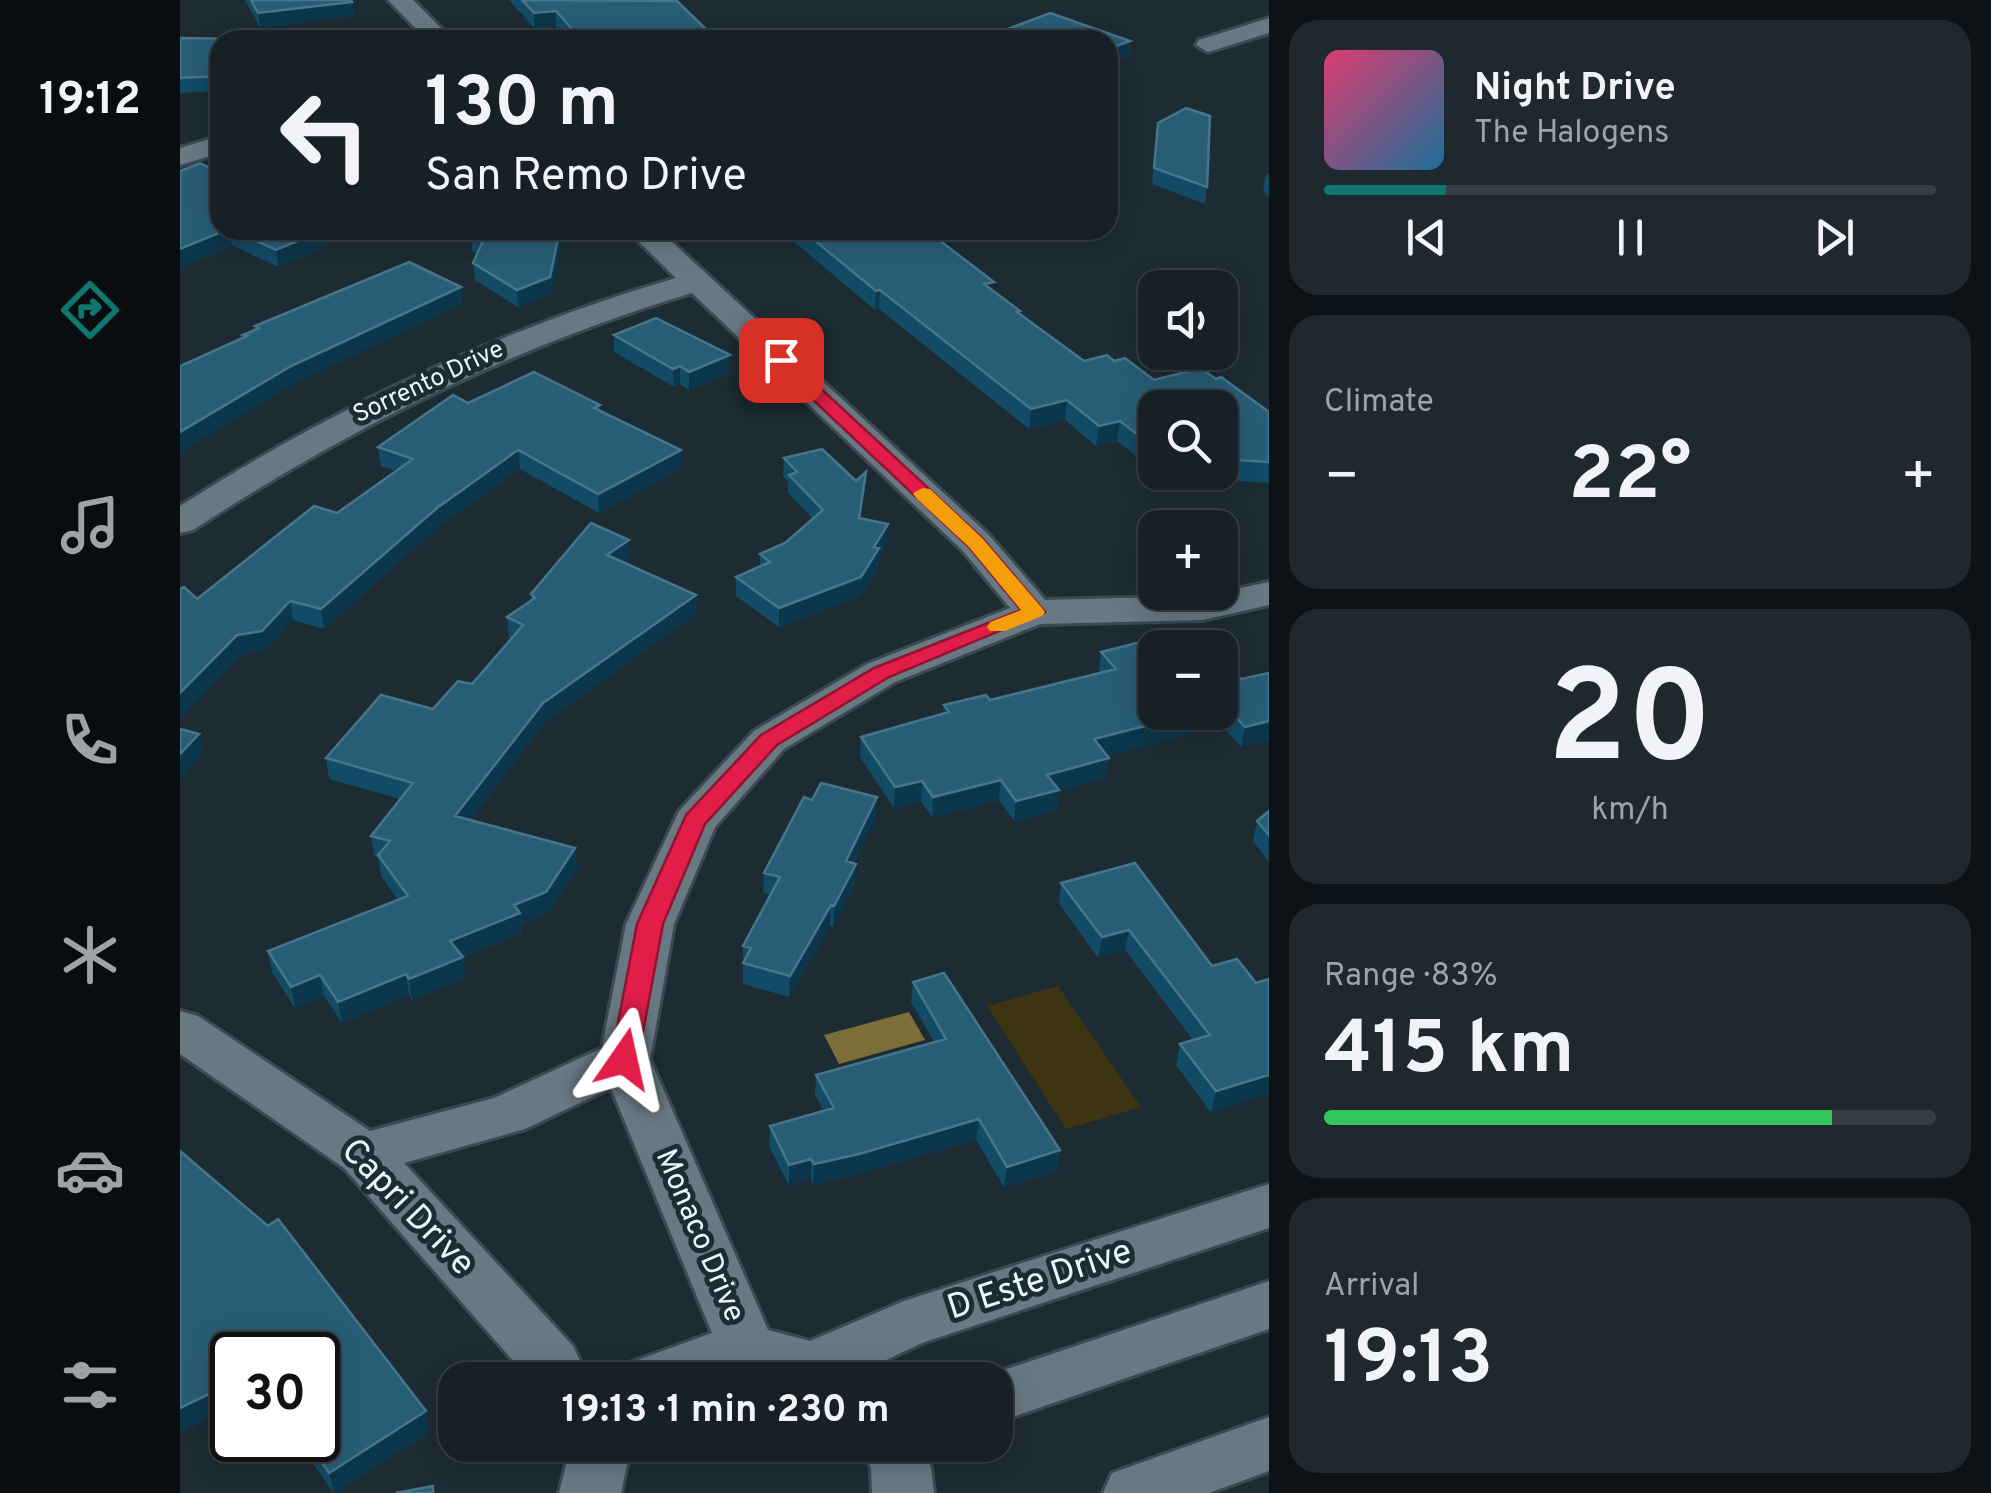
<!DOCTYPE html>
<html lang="en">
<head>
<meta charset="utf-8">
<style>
  body { margin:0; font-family:Overpass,sans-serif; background:#1f282e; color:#f1f3f6; height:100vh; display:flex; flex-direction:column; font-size:38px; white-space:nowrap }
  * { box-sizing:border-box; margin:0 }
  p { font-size:32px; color:#9ea3a7 }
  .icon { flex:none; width:55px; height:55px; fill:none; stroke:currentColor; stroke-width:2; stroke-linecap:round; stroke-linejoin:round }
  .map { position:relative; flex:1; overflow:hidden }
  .panel { display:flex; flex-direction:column; gap:20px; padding:20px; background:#0c1215; width:722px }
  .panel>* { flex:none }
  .banner { position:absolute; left:30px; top:30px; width:908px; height:210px; border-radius:30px; box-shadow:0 5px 25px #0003,0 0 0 2px #353e43; background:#162026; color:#f1f3f6; overflow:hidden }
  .tools { position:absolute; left:958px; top:270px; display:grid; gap:20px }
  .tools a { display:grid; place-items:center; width:100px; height:100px; border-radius:20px; background:#162026; box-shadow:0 5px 25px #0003,0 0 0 2px #353e43; font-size:50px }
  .speed { position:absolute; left:30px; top:1332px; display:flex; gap:20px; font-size:50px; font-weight:700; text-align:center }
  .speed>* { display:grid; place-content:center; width:130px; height:130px; border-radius:50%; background:#162026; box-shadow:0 5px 25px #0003,0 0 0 2px #353e43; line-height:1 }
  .speed .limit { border:5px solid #111; border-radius:15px; background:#fff; color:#111 }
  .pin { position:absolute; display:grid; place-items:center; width:85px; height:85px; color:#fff; margin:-42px; border-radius:20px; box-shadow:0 5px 15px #0006 }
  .me { position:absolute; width:110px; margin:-55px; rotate:11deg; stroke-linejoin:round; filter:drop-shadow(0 0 8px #0008) }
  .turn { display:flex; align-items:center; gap:35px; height:210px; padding:0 50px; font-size:45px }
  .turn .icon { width:130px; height:130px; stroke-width:2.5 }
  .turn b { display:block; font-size:70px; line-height:85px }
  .big { font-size:75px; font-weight:700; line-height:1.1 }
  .panel .widget { flex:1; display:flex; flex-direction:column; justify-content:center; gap:15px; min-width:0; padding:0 35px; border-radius:30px; background:#1f282e }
  .panel .dial { align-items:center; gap:0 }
  .dial b { font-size:130px; line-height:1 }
  .song { display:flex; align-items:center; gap:30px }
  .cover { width:120px; height:120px; border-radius:15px; background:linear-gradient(135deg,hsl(340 70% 55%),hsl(200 70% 35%)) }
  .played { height:10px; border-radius:5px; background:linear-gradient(90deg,#0f766e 20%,#353e43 20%) }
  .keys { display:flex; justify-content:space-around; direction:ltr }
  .heat { display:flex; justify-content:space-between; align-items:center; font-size:55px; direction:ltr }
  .charge { height:15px; border-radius:8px; background:linear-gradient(90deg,#34c759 83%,#353e43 0) }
  .trip { position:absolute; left:258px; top:1362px; width:575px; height:100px; border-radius:30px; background:#162026; box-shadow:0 5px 25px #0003,0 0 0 2px #353e43; font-weight:700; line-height:100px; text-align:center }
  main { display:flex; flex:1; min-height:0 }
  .dock { display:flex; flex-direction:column; width:180px; justify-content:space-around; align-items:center; background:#090d0f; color:#9ea3a7 }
  .dock .icon { width:70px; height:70px }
  .dock .selected { color:#0f766e }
  .dock b { font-size:45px; color:#f1f3f6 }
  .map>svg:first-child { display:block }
  .green { fill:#3d3412 }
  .water { fill:#7b6e38 }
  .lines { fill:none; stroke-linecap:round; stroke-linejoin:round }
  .minor-casing { stroke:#3d4951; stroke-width:6 }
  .minor { fill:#697984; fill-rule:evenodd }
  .wall { fill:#114b66 }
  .shaded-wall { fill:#0c364b }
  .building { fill:#285d76; stroke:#47758b; stroke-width:2.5 }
  .route { fill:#e11d48; stroke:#92132f; stroke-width:2.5 }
  .slow { fill:#f59e0b }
  .labels { text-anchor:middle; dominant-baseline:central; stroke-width:10; stroke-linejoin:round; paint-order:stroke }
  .far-street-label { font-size:25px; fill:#ecf5fb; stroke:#1d2b33 }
  .street-label { font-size:30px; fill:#ecf5fb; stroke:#1d2b33 }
  .near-street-label { font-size:35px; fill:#ecf5fb; stroke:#1d2b33 }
</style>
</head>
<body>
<main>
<nav class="dock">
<b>19:12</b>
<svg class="icon selected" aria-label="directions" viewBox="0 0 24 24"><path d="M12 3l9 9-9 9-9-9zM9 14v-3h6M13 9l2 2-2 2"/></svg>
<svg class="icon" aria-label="music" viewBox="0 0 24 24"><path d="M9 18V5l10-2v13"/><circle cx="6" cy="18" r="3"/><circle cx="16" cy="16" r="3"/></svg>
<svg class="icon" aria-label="phone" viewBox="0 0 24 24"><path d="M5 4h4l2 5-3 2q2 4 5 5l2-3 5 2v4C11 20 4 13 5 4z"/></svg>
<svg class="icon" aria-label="climate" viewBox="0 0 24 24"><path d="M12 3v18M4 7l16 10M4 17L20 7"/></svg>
<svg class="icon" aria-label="car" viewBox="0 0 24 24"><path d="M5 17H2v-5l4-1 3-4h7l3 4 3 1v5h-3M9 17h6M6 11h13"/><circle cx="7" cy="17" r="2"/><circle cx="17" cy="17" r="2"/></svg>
<svg class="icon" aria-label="filters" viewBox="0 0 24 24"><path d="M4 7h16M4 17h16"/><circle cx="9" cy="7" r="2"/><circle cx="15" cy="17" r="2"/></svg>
</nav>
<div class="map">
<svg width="1089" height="1493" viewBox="0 0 1089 1493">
  <rect width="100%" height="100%" fill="#1d2b33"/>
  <path class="green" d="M 878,986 L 961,1107 L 886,1129 L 807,1006 Z"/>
  <path class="water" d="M 729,1012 L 745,1040 L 659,1064 L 644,1035 Z"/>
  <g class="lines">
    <g class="minor-casing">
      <path id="minor" d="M 208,0 L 233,0 L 273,40 L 247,40 Z
        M 1089,18 L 1089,33 L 1028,52 L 1016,45 L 1019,40 Z
        M 40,136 L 40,153 L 0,165 L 0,148 Z
        M 447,230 L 479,230 L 809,535 L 865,600 L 1023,596 L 1089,582 L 1089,605 L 1023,620 L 860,624 L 715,682 L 604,749 L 535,827 L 494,924 L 470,1059 L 588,1330 L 630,1341 L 724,1301 L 1089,1184 L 1089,1228 L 742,1343 L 681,1372 L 685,1380 L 444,1380 L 452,1362 L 532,1333 L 431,1088 L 345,1129 L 224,1163 L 393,1346 L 409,1380 L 350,1380 L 164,1168 L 0,1054 L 0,1011 L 18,1016 L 190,1131 L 314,1098 L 422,1048 L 446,924 L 499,811 L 574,731 L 687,664 L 830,608 L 783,551 L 512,293 C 332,347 169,428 13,530 L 0,533 L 0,506 C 155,407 319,330 496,278 Z
        M 1089,1281 L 1089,1329 L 815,1423 L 815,1380 L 794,1380 Z
        M 1089,1417 L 1089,1471 L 1029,1493 L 923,1493 L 932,1473 Z
        M 391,1445 L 451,1445 L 441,1493 L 379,1493 Z
        M 683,1445 L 743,1445 L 751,1468 L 754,1493 L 692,1493 L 691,1468 Z"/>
    </g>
    <use href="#minor" class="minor"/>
  </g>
  <path class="wall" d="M 65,0 L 171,0 L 174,16 L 80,28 Z
    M 329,0 L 490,0 L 537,40 L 388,40 L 376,27 L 355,29 Z
    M 870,13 L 950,41 L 949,55 L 928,63 L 928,40 L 824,40 L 825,30 Z
    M 0,38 L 40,40 L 40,91 L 0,93 Z
    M 978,123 L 1027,187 L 1025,204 L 972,184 Z
    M 0,171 L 40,230 L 145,230 L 148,246 L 98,267 L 52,245 L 0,268 Z
    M 1086,174 L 1089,174 L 1089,197 L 1083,190 Z
    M 300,230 L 371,295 L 338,307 L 295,280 L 293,263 L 297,254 L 292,251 L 291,234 Z
    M 600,230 L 746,230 L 813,291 L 840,311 L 840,314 L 904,361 L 934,361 L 974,380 L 1036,379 L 1089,412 L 1089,483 L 981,476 L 977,472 L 1040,472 L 1040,408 L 975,408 L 975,471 L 937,441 L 916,446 L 885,420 L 849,429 L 699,309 L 695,310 Z
    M 434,335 L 550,373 L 509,390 L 500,384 L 494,387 L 434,352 Z
    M 288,403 L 420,405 L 420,411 L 501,450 L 501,469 L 419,513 L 340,469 L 258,527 L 144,629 L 113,620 L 85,650 L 61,655 L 0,717 L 0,589 L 17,599 L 157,513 L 216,471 L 201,466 L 198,447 Z
    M 604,458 L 676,481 L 686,472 L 681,518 L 707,543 L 699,556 L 698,568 L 680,596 L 599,627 L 556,596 L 556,577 L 580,566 L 580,554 L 605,543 L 633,519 L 608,493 L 608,482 L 603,476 Z
    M 449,540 L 449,560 L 445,563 L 516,614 L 364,723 L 290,820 L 395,848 L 397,869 L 368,912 L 341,924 L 342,933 L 283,957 L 285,978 L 232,1000 L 229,995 L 162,1023 L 144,996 L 115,1008 L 92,972 L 88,951 L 218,900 L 201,876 L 198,858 L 194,856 L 191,836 L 220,799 L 149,779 L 146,758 L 253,709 L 292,684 L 332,638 L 329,637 L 327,617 L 352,601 L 351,594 Z
    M 921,652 L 975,712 L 1061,679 L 1089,673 L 1089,740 L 1061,747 L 1042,726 L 927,755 L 929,758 L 926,778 L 879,791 L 877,810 L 834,821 L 819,800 L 752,817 L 741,801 L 714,808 L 680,757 L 681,737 L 763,713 L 764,705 L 810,700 L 919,673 Z
    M 1089,811 L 1089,862 L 1073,841 L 1077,821 Z
    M 696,818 L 674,863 L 675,885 L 653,927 L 650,926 L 609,997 L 563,984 L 563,946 L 591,895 L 583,893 L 584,873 Z
    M 881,883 L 1032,966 L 1076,983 L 1031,1113 L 996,1065 L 1000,1044 L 1013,1040 L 945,950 L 918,958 L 879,903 Z
    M 733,982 L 880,1150 L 877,1171 L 824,1187 L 796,1140 L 678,1174 L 633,1185 L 631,1179 L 609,1186 L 589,1146 L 590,1126 L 644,1111 L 635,1095 L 636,1075 L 754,1042 L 731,1002 Z
    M 0,1151 L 250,1432 L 154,1493 L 116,1440 L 138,1440 L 138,1355 L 52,1355 L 52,1406 L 0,1432 Z"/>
  <path class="shaded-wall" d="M 172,2 L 174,16 L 80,28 L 78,13 Z
    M 376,11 L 376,27 L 355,29 L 354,13 Z
    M 950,41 L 949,55 L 928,63 L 928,49 Z
    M 46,230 L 50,230 L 52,245 L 0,268 L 0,249 Z
    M 145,230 L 148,246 L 98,267 L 96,250 Z
    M 380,230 L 385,230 L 371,295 L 338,307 L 337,290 Z
    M 281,287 L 283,304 L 114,384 L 0,453 L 0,432 L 111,366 Z
    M 700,290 L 699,309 L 695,310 L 696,291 Z
    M 550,355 L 550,373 L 509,390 L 509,372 Z
    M 500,366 L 500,384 L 494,387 L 493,369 Z
    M 887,400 L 885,420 L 849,429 L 851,409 Z
    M 940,421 L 937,441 L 916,446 L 919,426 Z
    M 338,450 L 340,469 L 258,527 L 144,629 L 141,609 L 257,508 Z
    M 501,450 L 501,469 L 419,513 L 418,494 Z
    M 686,472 L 685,491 L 678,537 L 679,518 Z
    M 708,524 L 707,543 L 699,556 L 698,568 L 680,596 L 599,627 L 599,608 L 694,547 Z
    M 449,540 L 449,560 L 428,574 L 427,555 Z
    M 516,595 L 516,614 L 364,723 L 277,836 L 275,816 L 363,703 Z
    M 110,601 L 113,620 L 85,650 L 61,655 L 0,717 L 0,693 L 57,635 Z
    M 1046,706 L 1042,726 L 911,760 L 914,739 L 1020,712 L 1040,712 L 1040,707 Z
    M 1089,721 L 1089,740 L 1061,747 L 1065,727 Z
    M 19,734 L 23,754 L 0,779 L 0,754 Z
    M 929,758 L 926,778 L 879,791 L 877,810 L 834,821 L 836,801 L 867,775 Z
    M 821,780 L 819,800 L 752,817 L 753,797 Z
    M 742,781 L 741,801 L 714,808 L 715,787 Z
    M 697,797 L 696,818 L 665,882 L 666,861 Z
    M 395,848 L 397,869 L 368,912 L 341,924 L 342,933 L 273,961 L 270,941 L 334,905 Z
    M 676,864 L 675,885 L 653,927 L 654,906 Z
    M 651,905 L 650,926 L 609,997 L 610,976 Z
    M 949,930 L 945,950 L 918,958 L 922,937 Z
    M 283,957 L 285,978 L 232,1000 L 229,979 Z
    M 226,974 L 229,995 L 162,1023 L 158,1002 Z
    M 140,975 L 144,996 L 115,1008 L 111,987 Z
    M 1089,1075 L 1089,1094 L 1031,1113 L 1036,1091 Z
    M 799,1119 L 796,1140 L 678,1174 L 633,1185 L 634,1164 Z
    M 880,1150 L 877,1171 L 824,1187 L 827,1167 Z
    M 631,1159 L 631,1179 L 609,1186 L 609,1165 Z
    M 52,1383 L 52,1406 L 0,1432 L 0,1408 Z
    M 246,1411 L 250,1432 L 154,1493 L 149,1473 Z"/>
  <path class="building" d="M 71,0 L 171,0 L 172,2 L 78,13 Z
    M 342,0 L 497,1 L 537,40 L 402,40 L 376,11 L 354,13 Z
    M 870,13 L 950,41 L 928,49 L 928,40 L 854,40 L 825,30 Z
    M 0,38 L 70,39 L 40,40 L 40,76 L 0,78 Z
    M 1006,108 L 1030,116 L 1027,187 L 974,168 L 978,123 Z
    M 20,163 L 40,173 L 40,230 L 46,230 L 0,249 L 0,171 Z
    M 53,230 L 144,230 L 96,250 Z
    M 300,230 L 380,230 L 370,277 L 337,290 L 293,263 L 303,241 L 291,234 Z
    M 622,230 L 746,230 L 814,282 L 804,284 L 840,311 L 837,312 L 904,361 L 927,355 L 934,361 L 945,358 L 974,380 L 1021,368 L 1036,379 L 1041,377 L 1089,412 L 1089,462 L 1040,459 L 1040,408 L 975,408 L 975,448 L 940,421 L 919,426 L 887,400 L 851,409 L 700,290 L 696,291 Z
    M 229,262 L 281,287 L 111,366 L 0,432 L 0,366 L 67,336 L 63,335 L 79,328 L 75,326 Z
    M 476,318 L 550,355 L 509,372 L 500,366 L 493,369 L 434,335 Z
    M 354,372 L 420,405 L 414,408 L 501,450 L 418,494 L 338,450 L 257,508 L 141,609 L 110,601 L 82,631 L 57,635 L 0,693 L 0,589 L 4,587 L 17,599 L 134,506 L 157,513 L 233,459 L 198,447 L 273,395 L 288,403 Z
    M 642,449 L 676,481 L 686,472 L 679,518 L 708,524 L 694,547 L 699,548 L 681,577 L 599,608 L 556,577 L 590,562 L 580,554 L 605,543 L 643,510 L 609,475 L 617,472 L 604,458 Z
    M 411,523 L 449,540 L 427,555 L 516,595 L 363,703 L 275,816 L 395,848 L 366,892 L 334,905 L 340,913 L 270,941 L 283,957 L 229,979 L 226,974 L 158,1002 L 140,975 L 111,987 L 88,951 L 228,896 L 198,855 L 210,841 L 191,836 L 233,783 L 146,758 L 201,695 L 253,709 L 278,681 L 292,684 L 343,625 L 327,617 L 355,598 L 351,594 Z
    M 957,643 L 975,663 L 975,712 L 1020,712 L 914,739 L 929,758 L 867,775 L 879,790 L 836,801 L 821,780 L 753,797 L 742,781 L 715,787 L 681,737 L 769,712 L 764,705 L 806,695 L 810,700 L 936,669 L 921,652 Z
    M 1040,657 L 1061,679 L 1089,673 L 1089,721 L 1065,727 L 1046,706 L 1040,707 Z
    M 0,729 L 19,734 L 0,754 Z
    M 641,783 L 697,797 L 666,861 L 676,864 L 654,906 L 651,905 L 610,976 L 563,963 L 571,948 L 563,946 L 600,877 L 584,873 L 624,797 L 632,800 Z
    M 1089,811 L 1089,835 L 1077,821 Z
    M 955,863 L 1032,966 L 1057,959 L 1076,983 L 1089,979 L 1089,1075 L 1036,1091 L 1000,1044 L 1030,1035 L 949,930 L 922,937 L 881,883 Z
    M 764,973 L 880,1150 L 827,1167 L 799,1119 L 679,1154 L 634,1164 L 631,1159 L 609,1165 L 590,1126 L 654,1108 L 636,1075 L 766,1039 L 733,982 Z
    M 0,1151 L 88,1226 L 98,1219 L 246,1411 L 149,1473 L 126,1440 L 138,1440 L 138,1355 L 52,1355 L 52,1383 L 0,1408 Z
    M 253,1486 L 253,1493 L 216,1493 Z"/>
  <path class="route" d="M 601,355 L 607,357 L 803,539 L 865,612 L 709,677 L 597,745 L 525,824 L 483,924 L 458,1059 L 454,1066 L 435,1066 L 431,1059 L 457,924 L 506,815 L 581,735 L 694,668 L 841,610 L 789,547 L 595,364 L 592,360 Z"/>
  <path class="slow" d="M 743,488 L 750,489 L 803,539 L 862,608 L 865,612 L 862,616 L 825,631 L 810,631 L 807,627 L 810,622 L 841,610 L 789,547 L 736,498 L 733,493 Z"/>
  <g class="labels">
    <g class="far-street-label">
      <text transform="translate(249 383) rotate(-25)">Sorrento Drive</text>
    </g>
    <g class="street-label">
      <text transform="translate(519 1236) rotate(67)">Monaco Drive</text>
    </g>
    <g class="near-street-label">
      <text transform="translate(227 1208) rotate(46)">Capri Drive</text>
      <text transform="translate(860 1281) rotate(-18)">D Este Drive</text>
    </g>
  </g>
</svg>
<div class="tools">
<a><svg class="icon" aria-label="sound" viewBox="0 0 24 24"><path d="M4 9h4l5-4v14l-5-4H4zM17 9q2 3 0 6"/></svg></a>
<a><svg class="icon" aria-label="search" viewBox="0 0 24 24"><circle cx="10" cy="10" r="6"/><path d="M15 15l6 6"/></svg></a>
<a>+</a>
<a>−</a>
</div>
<div class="speed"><div class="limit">30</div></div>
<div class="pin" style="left:601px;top:360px;background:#d93025"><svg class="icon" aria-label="arrive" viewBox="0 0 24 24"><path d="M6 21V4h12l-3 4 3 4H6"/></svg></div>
<svg class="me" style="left:444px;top:1059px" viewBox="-20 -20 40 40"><path d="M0-17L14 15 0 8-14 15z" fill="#e11d48" stroke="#fff" stroke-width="4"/></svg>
<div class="trip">19:13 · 1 min · 230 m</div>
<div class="banner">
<div class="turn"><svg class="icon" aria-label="left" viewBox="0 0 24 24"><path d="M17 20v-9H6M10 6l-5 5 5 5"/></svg><div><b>130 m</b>San Remo Drive</div></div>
</div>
</div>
<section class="panel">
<div class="widget">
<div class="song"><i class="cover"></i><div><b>Night Drive</b><p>The Halogens</p></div></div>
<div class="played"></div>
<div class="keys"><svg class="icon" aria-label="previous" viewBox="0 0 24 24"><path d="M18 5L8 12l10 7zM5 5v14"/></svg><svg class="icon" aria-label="pause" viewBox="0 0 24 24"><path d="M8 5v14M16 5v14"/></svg><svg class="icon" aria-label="next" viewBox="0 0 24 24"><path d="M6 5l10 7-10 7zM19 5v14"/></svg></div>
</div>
<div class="widget"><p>Climate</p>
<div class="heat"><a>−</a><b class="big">22°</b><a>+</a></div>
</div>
<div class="widget dial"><b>20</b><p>km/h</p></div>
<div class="widget"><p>Range · 83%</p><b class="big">415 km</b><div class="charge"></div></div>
<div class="widget"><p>Arrival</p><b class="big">19:13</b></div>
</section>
</main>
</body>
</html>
